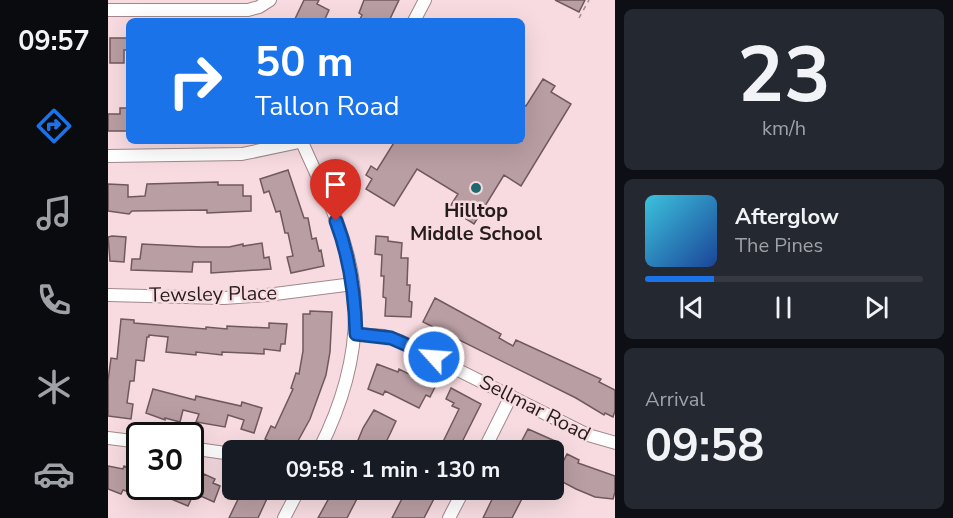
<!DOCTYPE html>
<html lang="en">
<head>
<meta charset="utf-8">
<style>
  body { margin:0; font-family:"Nunito Sans",sans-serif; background:#242831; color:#f1f3f6; height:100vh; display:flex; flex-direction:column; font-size:22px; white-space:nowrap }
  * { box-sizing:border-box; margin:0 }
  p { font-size:20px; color:#9ea1a6 }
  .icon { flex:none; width:33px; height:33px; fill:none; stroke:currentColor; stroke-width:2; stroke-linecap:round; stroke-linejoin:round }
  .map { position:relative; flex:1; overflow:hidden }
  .sheet { display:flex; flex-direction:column; gap:9px; padding:9px; background:#0d0f14; width:338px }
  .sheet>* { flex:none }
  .banner { position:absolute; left:18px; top:18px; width:399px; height:126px; border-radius:9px; box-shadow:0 6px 24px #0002; background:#1a73e8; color:#fff; overflow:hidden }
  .speed { position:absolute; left:18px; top:422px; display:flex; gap:12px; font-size:30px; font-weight:700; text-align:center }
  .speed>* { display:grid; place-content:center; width:78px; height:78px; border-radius:50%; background:#171b24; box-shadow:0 6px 24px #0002; line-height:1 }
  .speed .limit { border:3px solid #111; border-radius:9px; background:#fff; color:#111 }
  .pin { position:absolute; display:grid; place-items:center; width:51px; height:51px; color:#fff; margin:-62px -26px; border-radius:50% 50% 50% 0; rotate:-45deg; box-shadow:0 0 6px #0007 }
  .pin .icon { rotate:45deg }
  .me { position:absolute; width:66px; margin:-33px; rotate:296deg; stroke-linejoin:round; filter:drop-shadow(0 0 4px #0008) }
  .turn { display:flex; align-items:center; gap:21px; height:126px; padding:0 30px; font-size:27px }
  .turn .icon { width:78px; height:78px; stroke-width:2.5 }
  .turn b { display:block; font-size:42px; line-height:51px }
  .big { font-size:45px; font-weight:700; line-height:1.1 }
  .sheet .card { flex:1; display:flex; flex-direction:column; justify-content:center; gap:9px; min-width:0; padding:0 21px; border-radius:9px; background:#242831 }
  .sheet .dial { align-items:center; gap:0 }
  .dial b { font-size:78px; line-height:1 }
  .song { display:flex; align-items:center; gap:18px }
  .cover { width:72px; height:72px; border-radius:9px; background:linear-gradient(135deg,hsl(190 70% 55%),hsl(220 70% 35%)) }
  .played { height:6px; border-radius:3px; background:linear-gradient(90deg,#1a73e8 25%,#363941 25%) }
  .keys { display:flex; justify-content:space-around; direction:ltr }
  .trip { position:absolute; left:114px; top:440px; width:342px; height:60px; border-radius:9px; background:#171b24; box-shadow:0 6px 24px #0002; font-weight:700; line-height:60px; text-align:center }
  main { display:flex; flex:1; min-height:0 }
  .tab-bar { display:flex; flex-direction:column; width:108px; justify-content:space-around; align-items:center; background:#090b0e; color:#9ea1a6 }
  .tab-bar .icon { width:42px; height:42px }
  .tab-bar .current { color:#1a73e8 }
  .tab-bar b { font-size:27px; color:#f1f3f6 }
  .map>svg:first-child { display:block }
  .building { fill:#b99ea3; stroke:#70595d; stroke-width:1.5 }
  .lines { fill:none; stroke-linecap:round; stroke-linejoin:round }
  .minor-casing { stroke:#a2888c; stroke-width:14 }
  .path { stroke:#a18c90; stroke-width:1.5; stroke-dasharray:4.5 4.5; stroke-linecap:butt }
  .minor { stroke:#fff; stroke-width:12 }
  .route-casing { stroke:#114b97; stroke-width:15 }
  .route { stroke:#1a73e8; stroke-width:10 }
  .poi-dot { fill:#1d6a6e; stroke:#f7dbe0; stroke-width:2 }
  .labels { text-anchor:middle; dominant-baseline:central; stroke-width:5; stroke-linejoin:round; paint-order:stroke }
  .poi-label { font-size:20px; font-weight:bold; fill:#261c1d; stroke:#f7dbe0 }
  .street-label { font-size:20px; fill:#261c1d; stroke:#f7dbe0 }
</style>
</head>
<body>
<main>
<nav class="tab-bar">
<b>09:57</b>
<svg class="icon current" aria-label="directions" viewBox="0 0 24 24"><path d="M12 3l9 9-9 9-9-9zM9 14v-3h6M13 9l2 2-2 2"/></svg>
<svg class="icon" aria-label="music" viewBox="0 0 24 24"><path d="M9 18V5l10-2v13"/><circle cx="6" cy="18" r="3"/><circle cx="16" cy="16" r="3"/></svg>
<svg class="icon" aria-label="phone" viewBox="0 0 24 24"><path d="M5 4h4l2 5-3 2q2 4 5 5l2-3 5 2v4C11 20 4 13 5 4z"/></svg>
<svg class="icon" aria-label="climate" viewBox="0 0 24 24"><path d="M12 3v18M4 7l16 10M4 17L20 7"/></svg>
<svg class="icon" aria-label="car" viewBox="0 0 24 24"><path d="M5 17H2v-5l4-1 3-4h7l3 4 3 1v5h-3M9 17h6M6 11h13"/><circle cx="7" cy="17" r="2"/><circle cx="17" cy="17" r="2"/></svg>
</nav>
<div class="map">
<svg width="508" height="518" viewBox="0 0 508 518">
  <rect width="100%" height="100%" fill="#f7dbe0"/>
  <path class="building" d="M 196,0 L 211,0 L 209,4 L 221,10 L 216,21 L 186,21 Z
    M 256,0 L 291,0 L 281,21 L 251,21 L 254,15 L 251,13 Z
    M 447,0 L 477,0 L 471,12 Z
    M 2,38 L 21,38 L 21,50 L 16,50 L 16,63 L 2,63 Z
    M 435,79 L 447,86 L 443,92 L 463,104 L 413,186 L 396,175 L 366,224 L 341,208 L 350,194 L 309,169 L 286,206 L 258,189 L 264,179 L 258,175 L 263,166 L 269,170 L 287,141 L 414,141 L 414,103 L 418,106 Z
    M 12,108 L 21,108 L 21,131 L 0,131 L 0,114 L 12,114 Z
    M 180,170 L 196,218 L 200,218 L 204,239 L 208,238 L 211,251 L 213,250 L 216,266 L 183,273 L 179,257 L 185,256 L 180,233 L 177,233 L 172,211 L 168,212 L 161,191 L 156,193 L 152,179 Z
    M 110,182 L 110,185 L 135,185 L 135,196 L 143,196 L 143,211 L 99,213 L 99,210 L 24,211 L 21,214 L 0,211 L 0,184 L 20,185 L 20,197 L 37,196 L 39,184 Z
    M 4,236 L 18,237 L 16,262 L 2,261 L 0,237 Z
    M 268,236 L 280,237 L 280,241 L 294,243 L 293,258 L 300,258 L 299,285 L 302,285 L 301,301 L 304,302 L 303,317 L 277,316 L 278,298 L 275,297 L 276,276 L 273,276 L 274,255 L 267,254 Z
    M 154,243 L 156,258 L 161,257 L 163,269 L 103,273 L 103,262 L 85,262 L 84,272 L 23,270 L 24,259 L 32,259 L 34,244 L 93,247 L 121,247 L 135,244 L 135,246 Z
    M 327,298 L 393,334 L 391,338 L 405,346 L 408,340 L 493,379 L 491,382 L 507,390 L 507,411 L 505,417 L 497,413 L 496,415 L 468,398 L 315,322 Z
    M 202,311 L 224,312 L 222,352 L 218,375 L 202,419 L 185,450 L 172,450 L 164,446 L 165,443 L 157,439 L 163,426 L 167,428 L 185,389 L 183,388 L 188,373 L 191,374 L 195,351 L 195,314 L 202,314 Z
    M 13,319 L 26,320 L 26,323 L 98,329 L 98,327 L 119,329 L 119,326 L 161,328 L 161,323 L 179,324 L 177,344 L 173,344 L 172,351 L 156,349 L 156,354 L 114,352 L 114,355 L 88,352 L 88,355 L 58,352 L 60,337 L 41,335 L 41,337 L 39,337 L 36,361 L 28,360 L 26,381 L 22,381 L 19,403 L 25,404 L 23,419 L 0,416 L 0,381 L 3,358 L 9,359 Z
    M 269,364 L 290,372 L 291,369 L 327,387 L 322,397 L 318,395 L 311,408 L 277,391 L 275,395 L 260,389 Z
    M 343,388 L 373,404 L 350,450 L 331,450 L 351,409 L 344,406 L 346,403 L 338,399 Z
    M 45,389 L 87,400 L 88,396 L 133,406 L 134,402 L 154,408 L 146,433 L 133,429 L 136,420 L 120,415 L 117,427 L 88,422 L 91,414 L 75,410 L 72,422 L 57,418 L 57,420 L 38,413 Z
    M 266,410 L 288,421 L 282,434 L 274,450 L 246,450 L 255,428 Z
    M 420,429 L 447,441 L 443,450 L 409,450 Z
    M 459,454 L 471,460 L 470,463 L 507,476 L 507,492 L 505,499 L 487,497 L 468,489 L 447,478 Z
    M 0,466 L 15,469 L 16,466 L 32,472 L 32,486 L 82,486 L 82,478 L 92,482 L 96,474 L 107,479 L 105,483 L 112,486 L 106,502 L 86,493 L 80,506 L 56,496 L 55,499 L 35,492 L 34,496 L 15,490 L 13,494 L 0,489 Z
    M 120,489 L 156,489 L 162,492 L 150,518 L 121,518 L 132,495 Z
    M 226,489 L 254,489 L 239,518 L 210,518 Z
    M 299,489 L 331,489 L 316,518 L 284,518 Z
    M 389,489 L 419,489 L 404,518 L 375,518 Z"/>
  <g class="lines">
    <g class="minor-casing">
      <path id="minor" d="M 0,10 L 140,10 L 151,7 L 162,0
        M 306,21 L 317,0
        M 194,142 C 209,177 228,212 238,249 C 258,318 243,387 211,450
        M 0,156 L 134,154 L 196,141
        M 0,295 L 116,298 L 159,295 L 245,284
        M 248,334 L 276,336 L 292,341 L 480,435 L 508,443
        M 0,438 L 32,442
        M 82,448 L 124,454
        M 376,450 L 403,396
        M 176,518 L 191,489
        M 341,518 L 356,489"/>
    </g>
    <path class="path" d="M 471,18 L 481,0"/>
    <use href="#minor" class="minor"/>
  </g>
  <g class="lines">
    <g class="route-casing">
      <path id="route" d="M 228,221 C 242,258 247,294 248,334 L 283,338 L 326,357"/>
    </g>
    <use href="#route" class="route"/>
  </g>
  <circle class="poi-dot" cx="368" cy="188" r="6"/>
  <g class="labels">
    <g class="poi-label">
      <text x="368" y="210">Hilltop<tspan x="368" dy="23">Middle School</tspan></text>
    </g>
    <g class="street-label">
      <text transform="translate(105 294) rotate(-1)">Tewsley Place</text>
      <text transform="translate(427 408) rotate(27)">Sellmar Road</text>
    </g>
  </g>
</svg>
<div class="speed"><div class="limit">30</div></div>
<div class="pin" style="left:228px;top:221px;background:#d93025"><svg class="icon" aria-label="arrive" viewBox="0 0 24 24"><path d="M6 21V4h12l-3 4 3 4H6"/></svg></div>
<svg class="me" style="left:326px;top:357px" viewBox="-20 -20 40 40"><circle r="17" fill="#1a73e8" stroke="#fff" stroke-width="3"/><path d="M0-11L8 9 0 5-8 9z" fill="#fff"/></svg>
<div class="trip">09:58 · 1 min · 130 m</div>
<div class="banner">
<div class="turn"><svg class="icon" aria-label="right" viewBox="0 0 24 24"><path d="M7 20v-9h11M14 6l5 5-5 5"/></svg><div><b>50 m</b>Tallon Road</div></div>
</div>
</div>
<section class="sheet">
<div class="card dial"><b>23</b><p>km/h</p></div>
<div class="card">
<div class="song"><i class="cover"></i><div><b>Afterglow</b><p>The Pines</p></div></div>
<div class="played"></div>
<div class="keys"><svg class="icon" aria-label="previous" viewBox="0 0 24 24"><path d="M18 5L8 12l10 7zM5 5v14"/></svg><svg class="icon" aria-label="pause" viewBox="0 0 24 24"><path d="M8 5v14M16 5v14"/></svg><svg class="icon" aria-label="next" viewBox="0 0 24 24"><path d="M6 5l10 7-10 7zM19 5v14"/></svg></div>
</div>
<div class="card"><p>Arrival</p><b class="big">09:58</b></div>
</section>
</main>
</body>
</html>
